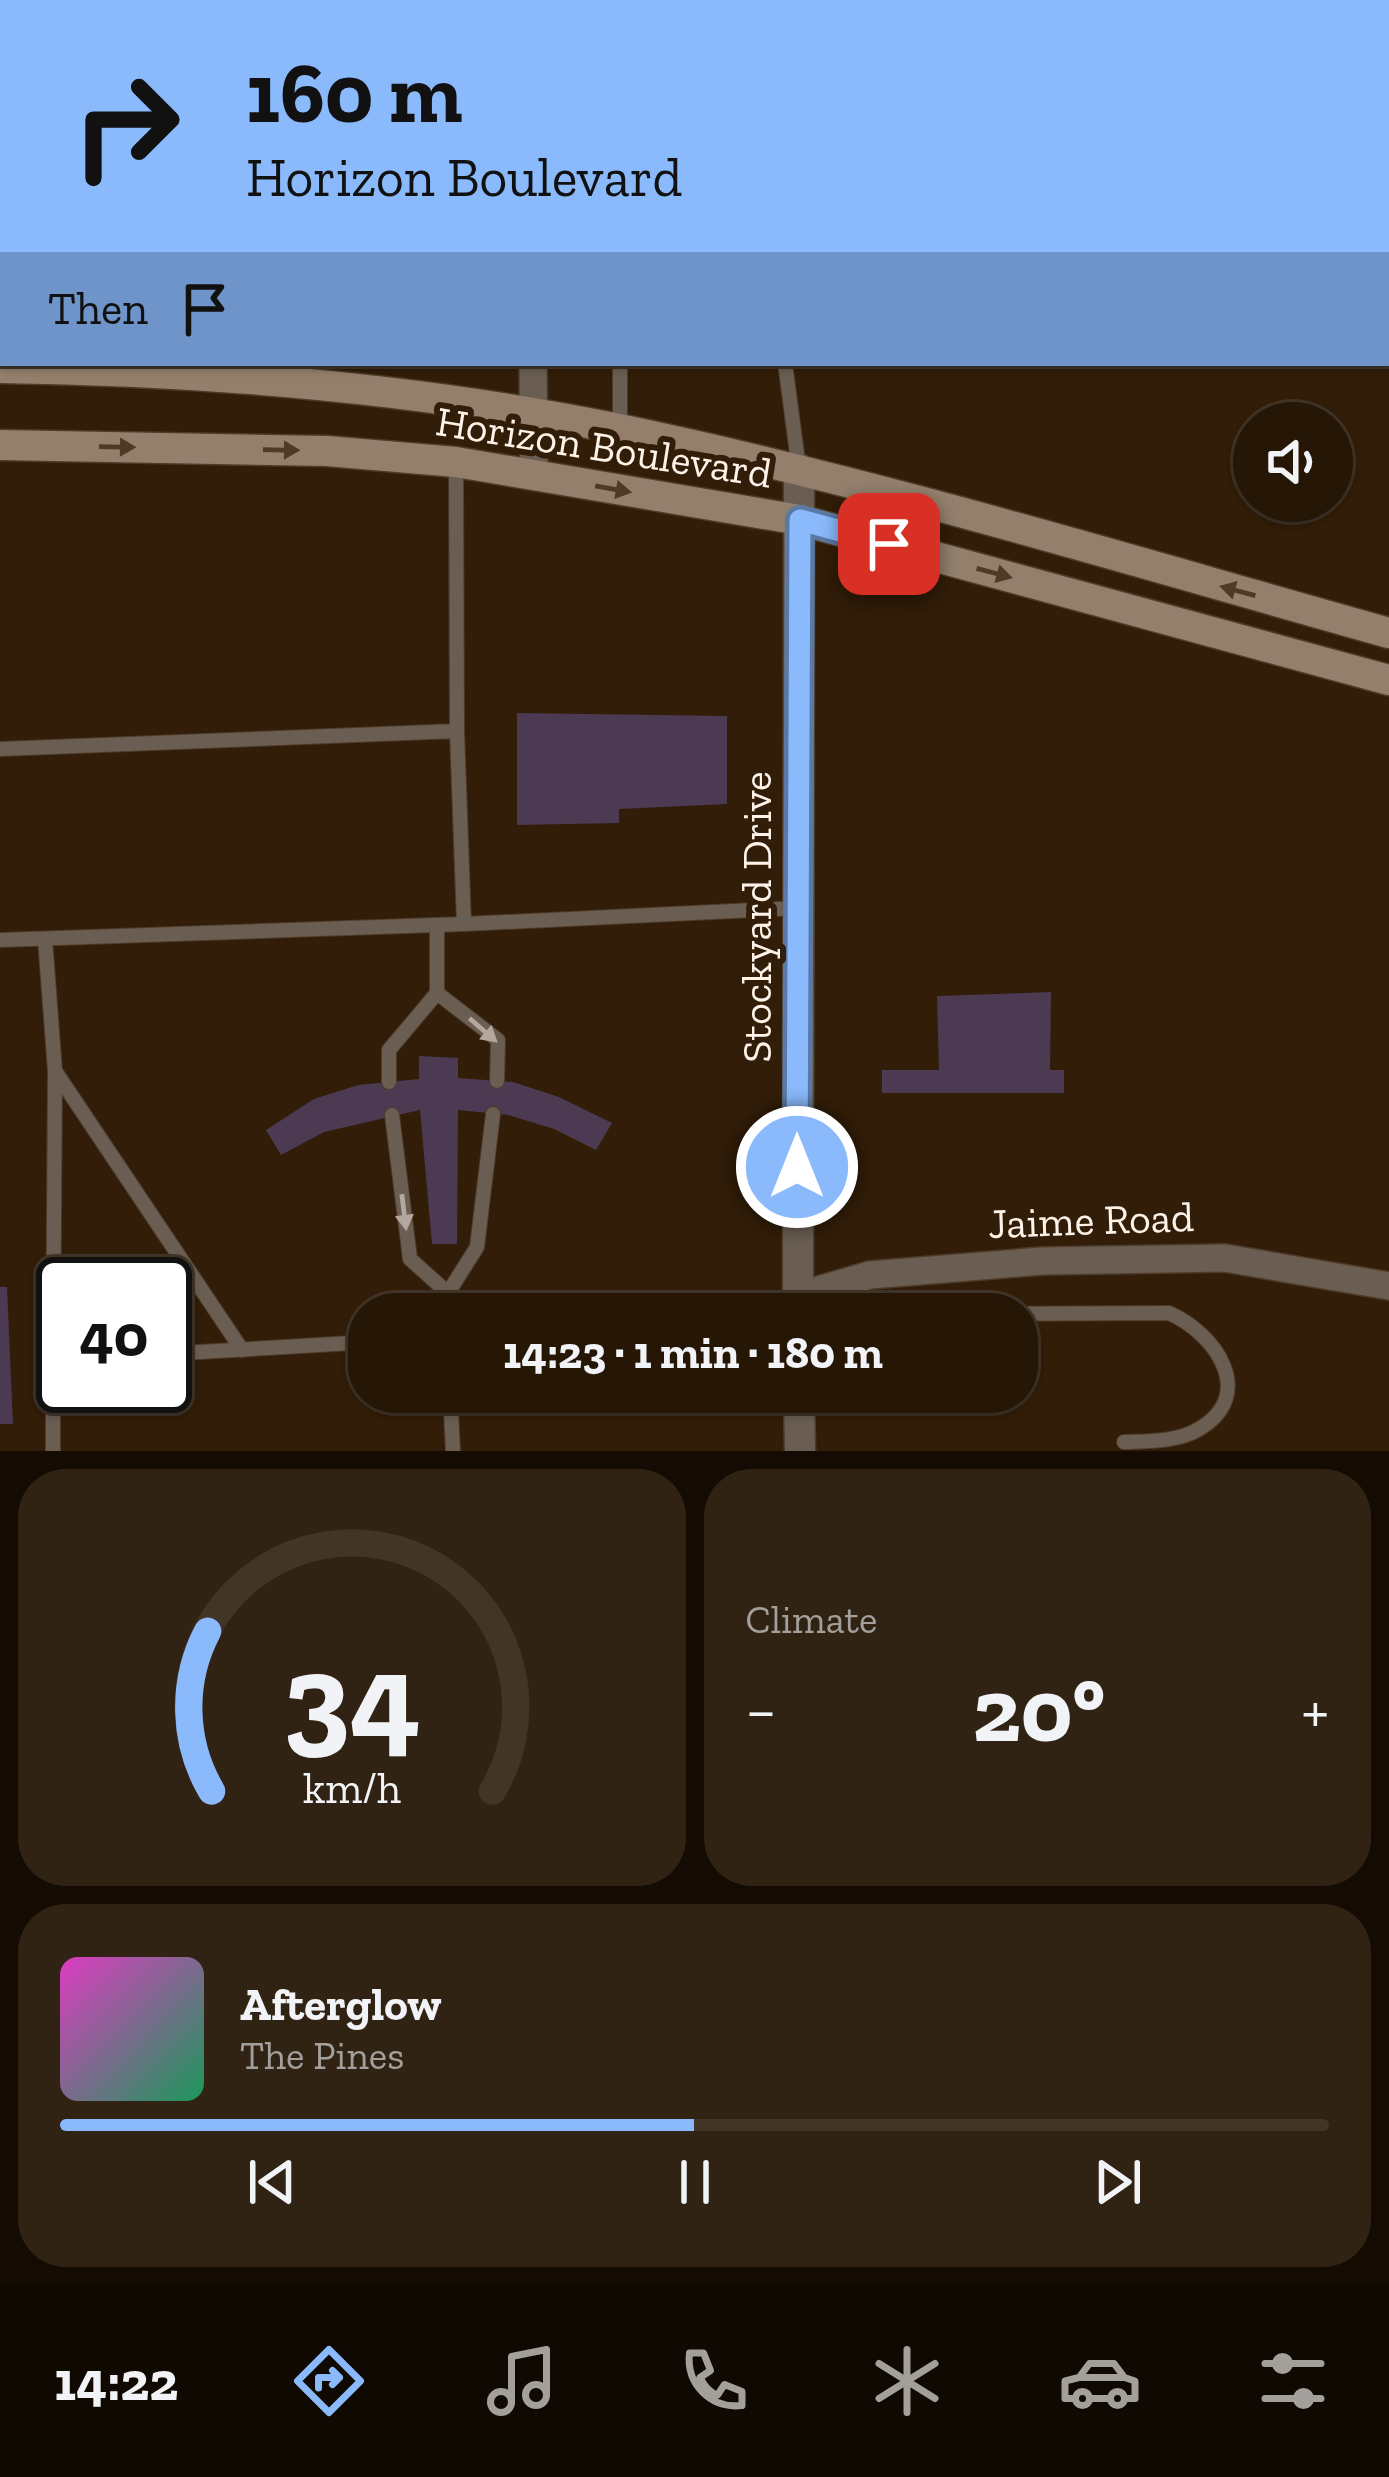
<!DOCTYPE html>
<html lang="en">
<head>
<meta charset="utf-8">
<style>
  body { margin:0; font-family:"Zilla Slab",serif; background:#312314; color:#f1f3f6; height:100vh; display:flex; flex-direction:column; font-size:45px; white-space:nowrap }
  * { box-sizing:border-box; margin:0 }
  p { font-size:39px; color:#a39f9b }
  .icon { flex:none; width:66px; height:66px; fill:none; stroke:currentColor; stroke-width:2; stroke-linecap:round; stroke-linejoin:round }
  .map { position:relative; height:1451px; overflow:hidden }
  .drawer { display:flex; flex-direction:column; gap:18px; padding:18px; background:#140c03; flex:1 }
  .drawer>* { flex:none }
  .hud { position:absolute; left:0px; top:0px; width:1389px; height:366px; box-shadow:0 3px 9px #0004,0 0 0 3px #423528; background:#8abafc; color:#111; overflow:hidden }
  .fabs { position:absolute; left:1233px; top:402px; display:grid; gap:24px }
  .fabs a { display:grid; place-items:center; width:120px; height:120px; border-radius:50%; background:#251606; box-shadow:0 3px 9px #0004,0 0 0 3px #423528; font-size:60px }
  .speed { position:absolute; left:36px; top:1257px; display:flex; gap:24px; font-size:60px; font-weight:700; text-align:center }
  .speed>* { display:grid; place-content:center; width:156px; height:156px; border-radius:50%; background:#251606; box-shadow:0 3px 9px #0004,0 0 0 3px #423528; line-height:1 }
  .speed .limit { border:6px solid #111; border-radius:18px; background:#fff; color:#111 }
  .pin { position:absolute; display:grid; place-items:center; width:102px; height:102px; color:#fff; margin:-51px; border-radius:24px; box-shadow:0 6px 18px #0006 }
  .me { position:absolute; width:132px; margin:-66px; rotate:0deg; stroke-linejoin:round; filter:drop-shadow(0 0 9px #0008) }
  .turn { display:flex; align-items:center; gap:42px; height:252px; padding:0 48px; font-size:54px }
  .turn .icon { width:156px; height:156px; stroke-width:2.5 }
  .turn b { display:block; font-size:84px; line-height:102px }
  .then { display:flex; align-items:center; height:114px; padding:0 48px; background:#0003; gap:24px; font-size:45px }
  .big { font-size:90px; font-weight:700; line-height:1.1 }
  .drawer .tile { flex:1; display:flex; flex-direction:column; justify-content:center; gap:18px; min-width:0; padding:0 42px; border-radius:48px; background:#312314 }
  .drawer .dial { align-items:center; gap:0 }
  .dial svg { height:312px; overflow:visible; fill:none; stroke:#423528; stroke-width:7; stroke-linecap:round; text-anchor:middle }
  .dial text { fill:#f1f3f6; stroke:none }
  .song { display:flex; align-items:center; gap:36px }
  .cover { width:144px; height:144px; border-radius:18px; background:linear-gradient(135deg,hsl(310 70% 55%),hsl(150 70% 35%)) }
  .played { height:12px; border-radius:6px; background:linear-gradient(90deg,#8abafc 50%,#423528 50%) }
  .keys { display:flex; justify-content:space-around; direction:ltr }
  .heat { display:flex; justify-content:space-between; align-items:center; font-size:66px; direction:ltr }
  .drawer .tiles { flex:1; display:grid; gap:18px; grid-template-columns:1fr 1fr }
  .tile:last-child { grid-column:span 2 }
  .trip { position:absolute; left:348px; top:1293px; width:690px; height:120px; border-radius:48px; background:#251606; box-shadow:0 3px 9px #0004,0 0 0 3px #423528; font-weight:700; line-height:120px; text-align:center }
  .tab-bar { display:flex; height:192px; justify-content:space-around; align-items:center; background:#0f0902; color:#a39f9b }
  .tab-bar .icon { width:84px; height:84px }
  .tab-bar .on { color:#8abafc }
  .tab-bar b { font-size:54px; color:#f1f3f6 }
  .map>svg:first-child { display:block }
  .building { fill:#4b3a52 }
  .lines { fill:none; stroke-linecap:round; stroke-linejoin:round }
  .service-casing { stroke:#4e3b28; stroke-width:16 }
  .minor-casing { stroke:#4e3b28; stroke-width:30 }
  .tertiary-casing { stroke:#4e3b28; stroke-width:33 }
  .secondary-casing { stroke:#4e3b28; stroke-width:33 }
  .service { stroke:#6a5e52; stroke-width:14 }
  .minor { stroke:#6a5e52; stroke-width:27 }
  .tertiary { stroke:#6a5e52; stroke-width:30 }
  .secondary { stroke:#937f6c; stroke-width:30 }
  .oneway { fill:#4e3a26 }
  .oneway2 { fill:#b4a89e }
  .route-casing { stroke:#5a79a4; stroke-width:30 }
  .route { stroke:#8abafc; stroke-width:21 }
  .labels { text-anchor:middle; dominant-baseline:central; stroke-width:12; stroke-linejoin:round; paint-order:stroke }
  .street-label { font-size:42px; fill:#fef3e9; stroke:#311d08 }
</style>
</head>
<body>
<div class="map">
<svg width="1389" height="1451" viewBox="0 0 1389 1451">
  <rect width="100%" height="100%" fill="#311d08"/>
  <path class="building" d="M 517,713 L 727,716 L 727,804 L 619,809 L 619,823 L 517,825 Z
    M 1051,992 L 1050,1070 L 1064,1070 L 1064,1093 L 882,1093 L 882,1070 L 939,1070 L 937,996 Z
    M 419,1056 L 458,1058 L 458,1078 L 513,1082 L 559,1097 L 612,1123 L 596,1150 L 554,1129 L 508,1115 L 458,1110 L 457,1244 L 432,1244 L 420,1110 L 324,1132 L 281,1155 L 266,1130 L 314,1099 L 358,1085 L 419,1079 Z
    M 0,1287 L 7,1287 L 13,1424 L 0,1424 Z"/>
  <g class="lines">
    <g class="service-casing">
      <path id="service" d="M 785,363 L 799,469
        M 620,430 L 620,363
        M 456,462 L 457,731 L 464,924 L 797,908
        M 0,749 L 457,731
        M 45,939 L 55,1071 L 53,1361
        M 0,940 L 464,924
        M 437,993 L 498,1040 L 497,1081
        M 55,1071 L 242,1350
        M 389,1082 L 389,1050 L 437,993 L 437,925
        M 392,1115 L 410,1259 L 448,1293
        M 448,1314 L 448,1293 L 477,1247 L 493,1114
        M 646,1314 L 798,1296
        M 994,1314 L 1169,1313 C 1215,1333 1258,1394 1199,1429 C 1178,1442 1148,1441 1124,1442
        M 165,1354 L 369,1342
        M 450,1392 L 453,1451
        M 53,1451 L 53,1361 L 63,1361"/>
    </g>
    <g class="minor-casing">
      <path id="minor" d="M 530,3 L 530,0
        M 533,363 L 534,475
        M 798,1296 L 870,1275 L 1042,1261 L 1225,1258 L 1389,1286"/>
    </g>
    <g class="tertiary-casing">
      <path id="tertiary" d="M 798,1314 L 799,469
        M 799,1392 L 800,1451"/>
    </g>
    <g class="secondary-casing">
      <path id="secondary" d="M 0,368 C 208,371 419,388 624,430 C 882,484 1135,562 1389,633
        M 0,445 L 327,451 L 456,462 L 800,520 L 1389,680"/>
    </g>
    <use href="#service" class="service"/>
    <use href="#minor" class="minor"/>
    <use href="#tertiary" class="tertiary"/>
    <use href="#secondary" class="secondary"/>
  </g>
  <defs><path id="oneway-solid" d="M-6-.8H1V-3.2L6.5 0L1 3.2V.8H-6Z" transform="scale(3)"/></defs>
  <g class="oneway">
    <use href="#oneway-solid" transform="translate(117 447) rotate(1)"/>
    <use href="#oneway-solid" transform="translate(281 450) rotate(1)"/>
    <use href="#oneway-solid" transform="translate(613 489) rotate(10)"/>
    <use href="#oneway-solid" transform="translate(994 573) rotate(15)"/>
    <use href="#oneway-solid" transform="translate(1238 591) rotate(-165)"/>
  </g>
  <g class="oneway2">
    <use href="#oneway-solid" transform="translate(483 1030) rotate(41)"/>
    <use href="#oneway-solid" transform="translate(404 1212) rotate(83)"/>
  </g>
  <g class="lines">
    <g class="route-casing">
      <path id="route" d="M 797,1167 L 800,520 L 889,544"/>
    </g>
    <use href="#route" class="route"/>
  </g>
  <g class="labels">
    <g class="street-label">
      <text transform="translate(604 447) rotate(9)">Horizon Boulevard</text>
      <text transform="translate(756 917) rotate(-90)">Stockyard Drive</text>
      <text transform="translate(1091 1220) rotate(-2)">Jaime Road</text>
    </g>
  </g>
</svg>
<div class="fabs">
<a><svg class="icon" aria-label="sound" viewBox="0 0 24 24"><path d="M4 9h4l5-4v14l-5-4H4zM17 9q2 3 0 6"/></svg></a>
</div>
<div class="speed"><div class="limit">40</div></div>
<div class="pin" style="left:889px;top:544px;background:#d93025"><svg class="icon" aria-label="arrive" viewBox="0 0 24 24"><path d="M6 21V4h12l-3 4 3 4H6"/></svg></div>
<svg class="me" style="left:797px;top:1167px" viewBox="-20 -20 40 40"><circle r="17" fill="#8abafc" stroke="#fff" stroke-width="3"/><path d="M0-11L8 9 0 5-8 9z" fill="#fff"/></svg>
<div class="trip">14:23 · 1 min · 180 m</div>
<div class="hud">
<div class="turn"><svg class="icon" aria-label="right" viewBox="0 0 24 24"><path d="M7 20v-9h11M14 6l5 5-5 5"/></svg><div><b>160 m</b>Horizon Boulevard</div></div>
<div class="then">Then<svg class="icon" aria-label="arrive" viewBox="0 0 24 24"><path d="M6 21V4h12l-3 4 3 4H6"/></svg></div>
</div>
</div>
<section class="drawer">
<div class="tiles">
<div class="tile dial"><svg viewBox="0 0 100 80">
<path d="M14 69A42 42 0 1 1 86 69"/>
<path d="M14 69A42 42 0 0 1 13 28" stroke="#8abafc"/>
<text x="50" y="56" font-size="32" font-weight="700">34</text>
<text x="50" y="72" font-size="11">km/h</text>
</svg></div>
<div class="tile"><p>Climate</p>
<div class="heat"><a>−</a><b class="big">20°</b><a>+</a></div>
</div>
<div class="tile">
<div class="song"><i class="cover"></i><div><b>Afterglow</b><p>The Pines</p></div></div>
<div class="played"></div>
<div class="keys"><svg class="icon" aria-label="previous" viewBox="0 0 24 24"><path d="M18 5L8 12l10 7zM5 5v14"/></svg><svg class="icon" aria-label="pause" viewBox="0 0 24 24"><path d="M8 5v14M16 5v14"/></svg><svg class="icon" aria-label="next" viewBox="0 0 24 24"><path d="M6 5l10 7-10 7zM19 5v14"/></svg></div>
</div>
</div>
</section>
<nav class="tab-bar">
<b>14:22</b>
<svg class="icon on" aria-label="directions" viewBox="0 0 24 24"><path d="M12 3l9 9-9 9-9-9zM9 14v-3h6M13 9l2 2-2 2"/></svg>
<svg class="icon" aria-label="music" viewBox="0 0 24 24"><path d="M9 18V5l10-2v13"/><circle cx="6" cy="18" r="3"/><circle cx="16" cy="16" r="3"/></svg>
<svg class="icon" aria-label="phone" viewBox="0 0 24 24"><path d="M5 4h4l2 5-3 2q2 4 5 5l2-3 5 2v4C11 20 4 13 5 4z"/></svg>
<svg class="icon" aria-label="climate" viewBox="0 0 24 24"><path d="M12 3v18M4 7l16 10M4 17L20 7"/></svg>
<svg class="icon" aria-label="car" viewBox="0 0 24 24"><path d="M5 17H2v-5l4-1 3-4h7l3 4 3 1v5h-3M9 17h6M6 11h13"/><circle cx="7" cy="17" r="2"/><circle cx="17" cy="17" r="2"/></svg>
<svg class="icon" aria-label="filters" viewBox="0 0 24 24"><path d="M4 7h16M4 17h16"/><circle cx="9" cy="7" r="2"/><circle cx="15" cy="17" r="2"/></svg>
</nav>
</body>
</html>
